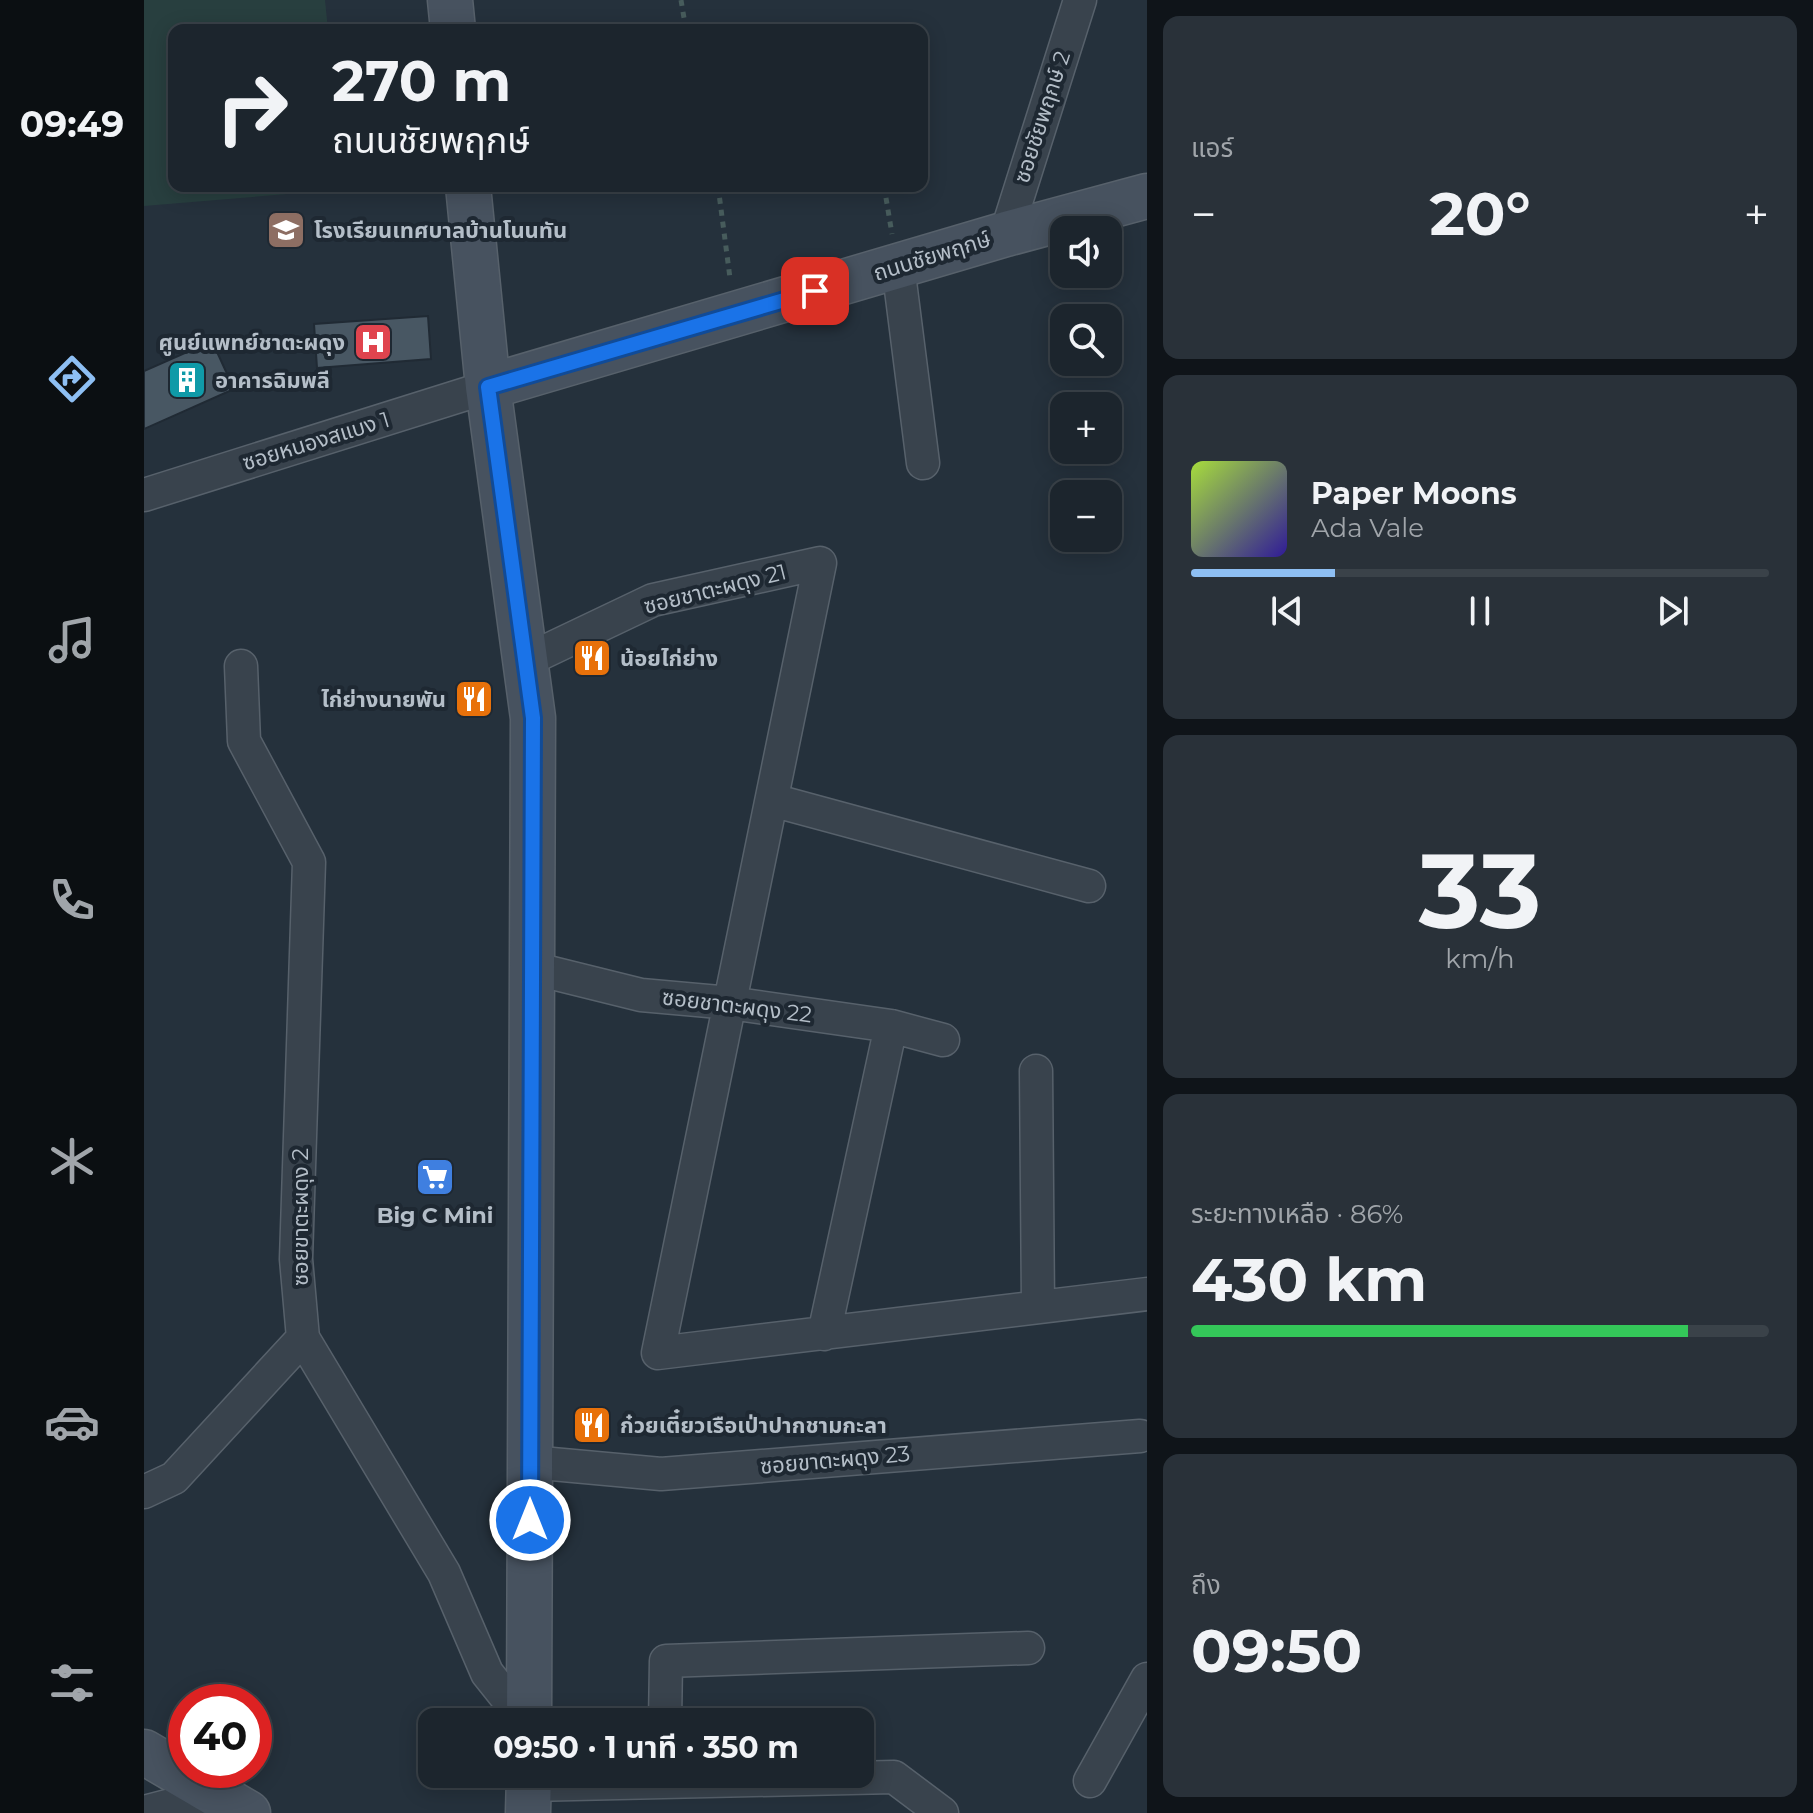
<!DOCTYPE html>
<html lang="th">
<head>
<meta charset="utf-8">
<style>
  body { margin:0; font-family:Montserrat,"Noto Sans Thai",sans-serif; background:#293139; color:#f1f3f6; height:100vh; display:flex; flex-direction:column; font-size:30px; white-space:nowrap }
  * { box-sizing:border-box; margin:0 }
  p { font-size:26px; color:#a0a5aa }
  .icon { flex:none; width:44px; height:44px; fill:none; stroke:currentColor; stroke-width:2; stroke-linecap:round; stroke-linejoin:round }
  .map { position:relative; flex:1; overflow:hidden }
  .sheet { display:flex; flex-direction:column; gap:16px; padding:16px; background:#0f1419; width:666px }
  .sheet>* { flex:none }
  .banner { position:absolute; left:24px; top:24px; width:760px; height:168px; border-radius:16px; box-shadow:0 4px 20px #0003,0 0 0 2px #3a4249; background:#1c252d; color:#f1f3f6; overflow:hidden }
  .tools { position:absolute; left:906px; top:216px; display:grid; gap:16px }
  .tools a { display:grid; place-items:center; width:72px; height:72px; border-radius:16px; background:#1c252d; box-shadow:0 4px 20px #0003,0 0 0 2px #3a4249; font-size:40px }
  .speed { position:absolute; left:24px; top:1684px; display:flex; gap:16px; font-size:40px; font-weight:700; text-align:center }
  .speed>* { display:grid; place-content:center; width:104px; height:104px; border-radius:50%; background:#1c252d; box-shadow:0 4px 20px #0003,0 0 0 2px #3a4249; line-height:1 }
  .speed .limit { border:12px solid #d22; background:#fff; color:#111 }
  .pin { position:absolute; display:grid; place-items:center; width:68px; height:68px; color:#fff; margin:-34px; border-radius:16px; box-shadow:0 4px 12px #0006 }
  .me { position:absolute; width:88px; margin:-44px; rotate:0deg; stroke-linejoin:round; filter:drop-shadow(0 0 6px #0008) }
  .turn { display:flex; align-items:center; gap:28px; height:168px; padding:0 32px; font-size:36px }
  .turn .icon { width:104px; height:104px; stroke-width:2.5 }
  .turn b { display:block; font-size:56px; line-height:68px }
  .big { font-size:60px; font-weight:700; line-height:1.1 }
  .sheet .card { flex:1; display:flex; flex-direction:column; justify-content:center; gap:12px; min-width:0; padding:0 28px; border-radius:16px; background:#293139 }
  .sheet .dial { align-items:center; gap:0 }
  .dial b { font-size:104px; line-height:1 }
  .song { display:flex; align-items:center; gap:24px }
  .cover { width:96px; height:96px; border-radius:12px; background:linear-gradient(135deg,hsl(80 70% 55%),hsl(250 70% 35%)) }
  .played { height:8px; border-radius:4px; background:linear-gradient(90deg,#8ebff3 25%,#3a4249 25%) }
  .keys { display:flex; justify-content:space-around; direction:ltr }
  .heat { display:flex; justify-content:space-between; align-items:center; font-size:44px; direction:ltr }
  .charge { height:12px; border-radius:6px; background:linear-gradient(90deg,#34c759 86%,#3a4249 0) }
  .trip { position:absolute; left:274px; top:1708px; width:456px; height:80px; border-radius:16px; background:#1c252d; box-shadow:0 4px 20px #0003,0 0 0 2px #3a4249; font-weight:700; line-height:80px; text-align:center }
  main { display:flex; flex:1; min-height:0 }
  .dock { display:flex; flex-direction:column; width:144px; justify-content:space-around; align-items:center; background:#0b0f12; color:#a0a5aa }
  .dock .icon { width:56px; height:56px }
  .dock .active { color:#8ebff3 }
  .dock b { font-size:36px; color:#f1f3f6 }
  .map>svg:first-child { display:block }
  .green { fill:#283f3f }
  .building { fill:#485763; stroke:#202a34; stroke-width:2 }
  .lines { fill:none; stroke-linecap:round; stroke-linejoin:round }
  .street-casing { stroke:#57616b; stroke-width:35 }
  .secondary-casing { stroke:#57616b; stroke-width:47 }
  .path { stroke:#475c5c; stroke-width:5; stroke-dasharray:6 6; stroke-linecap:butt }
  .street { stroke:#39434d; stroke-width:32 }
  .secondary { stroke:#47525f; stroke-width:44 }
  .route-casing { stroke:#114b97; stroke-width:20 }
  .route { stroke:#1a73e8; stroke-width:14 }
  .labels { text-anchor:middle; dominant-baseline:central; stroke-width:8; stroke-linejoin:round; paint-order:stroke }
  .street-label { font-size:22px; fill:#b4bec8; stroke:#1e2832 }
  .poi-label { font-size:22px; font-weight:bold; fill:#b4bec8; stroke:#1e2832; text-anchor:start }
</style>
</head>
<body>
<main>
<nav class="dock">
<b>09:49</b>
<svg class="icon active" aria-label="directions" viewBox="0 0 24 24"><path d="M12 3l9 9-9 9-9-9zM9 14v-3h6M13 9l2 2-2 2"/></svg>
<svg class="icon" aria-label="music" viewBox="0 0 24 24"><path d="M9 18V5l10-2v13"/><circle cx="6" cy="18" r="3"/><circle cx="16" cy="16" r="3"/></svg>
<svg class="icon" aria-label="phone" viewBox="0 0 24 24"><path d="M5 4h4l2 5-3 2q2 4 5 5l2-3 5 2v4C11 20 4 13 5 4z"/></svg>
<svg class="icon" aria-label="climate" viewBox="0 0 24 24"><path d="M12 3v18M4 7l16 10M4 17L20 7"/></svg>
<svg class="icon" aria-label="car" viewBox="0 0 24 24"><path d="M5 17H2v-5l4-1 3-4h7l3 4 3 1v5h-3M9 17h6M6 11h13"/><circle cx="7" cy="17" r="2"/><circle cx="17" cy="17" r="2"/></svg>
<svg class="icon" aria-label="filters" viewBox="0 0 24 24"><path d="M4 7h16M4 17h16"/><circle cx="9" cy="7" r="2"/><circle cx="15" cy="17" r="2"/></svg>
</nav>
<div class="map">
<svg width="1003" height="1813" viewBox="0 0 1003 1813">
  <rect width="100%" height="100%" fill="#25313c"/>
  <path class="green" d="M 0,0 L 181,0 L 184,30 L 30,30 L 30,186 L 203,186 L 204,189 L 0,206 Z"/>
  <path class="building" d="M 284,316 L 287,359 L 173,368 L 170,324 Z
    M 68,341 L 90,389 L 0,429 L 0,371 Z"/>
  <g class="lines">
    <g class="street-casing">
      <path id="street" d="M 862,234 L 936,0
        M 754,266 L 779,463
        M 0,495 L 344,387
        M 381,661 L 509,600 L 676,563 L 514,1353 L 1003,1294
        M 97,666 L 100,741 L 165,862 L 152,1259 L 159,1338 L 300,1573 L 343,1673 L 382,1722
        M 628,800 L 945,886
        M 388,968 L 497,995 L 586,1003 L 747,1026 L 799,1040
        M 892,1071 L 894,1306
        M 680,1334 L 747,1026
        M 386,1462 L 517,1474 L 996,1436
        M 0,1492 L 30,1478 L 159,1338
        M 521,1722 L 522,1661 L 884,1648
        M 946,1781 L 1003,1679
        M 385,1785 L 750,1777 L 798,1813
        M 0,1812 L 73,1793"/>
    </g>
    <g class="secondary-casing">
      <path id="secondary" d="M 306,0 L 309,30
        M 324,186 L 344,387 L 389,718 L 385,1722
        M 344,387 L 862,234 L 1003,196
        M 0,1752 L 104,1813
        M 384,1813 L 385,1774"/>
    </g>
    <path class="path" d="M 537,0 L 542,30
      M 574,186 L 586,278
      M 740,186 L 748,234"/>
    <use href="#street" class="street"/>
    <use href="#secondary" class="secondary"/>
  </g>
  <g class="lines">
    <g class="route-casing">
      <path id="route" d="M 386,1520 L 389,718 L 344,387 L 671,291"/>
    </g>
    <use href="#route" class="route"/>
  </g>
  <defs>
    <g id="school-square" transform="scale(2)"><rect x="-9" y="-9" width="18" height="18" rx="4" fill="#8d6e63" stroke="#1e2832"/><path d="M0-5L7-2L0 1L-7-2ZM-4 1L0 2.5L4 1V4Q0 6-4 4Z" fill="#fff"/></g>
    <g id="hospital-square" transform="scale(2)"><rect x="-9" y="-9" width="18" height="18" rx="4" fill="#e0444e" stroke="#1e2832"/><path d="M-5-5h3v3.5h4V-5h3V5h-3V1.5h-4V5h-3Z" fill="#fff"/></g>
    <g id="building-square" transform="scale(2)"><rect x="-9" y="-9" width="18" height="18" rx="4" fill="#0f9aa8" stroke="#1e2832"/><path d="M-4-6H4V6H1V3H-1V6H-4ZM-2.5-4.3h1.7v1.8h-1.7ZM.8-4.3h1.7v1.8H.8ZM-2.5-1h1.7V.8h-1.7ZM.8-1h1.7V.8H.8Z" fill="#fff"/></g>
    <g id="restaurant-square" transform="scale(2)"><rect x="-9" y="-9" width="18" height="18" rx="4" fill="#e8710a" stroke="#1e2832"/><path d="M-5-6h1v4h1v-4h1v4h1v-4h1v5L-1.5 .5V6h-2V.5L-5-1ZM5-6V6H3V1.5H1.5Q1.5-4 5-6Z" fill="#fff"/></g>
    <g id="supermarket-square" transform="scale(2)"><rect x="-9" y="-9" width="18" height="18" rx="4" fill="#3f7fe0" stroke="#1e2832"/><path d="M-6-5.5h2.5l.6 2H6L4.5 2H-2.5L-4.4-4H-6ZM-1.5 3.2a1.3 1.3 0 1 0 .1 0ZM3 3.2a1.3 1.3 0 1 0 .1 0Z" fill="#fff"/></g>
  </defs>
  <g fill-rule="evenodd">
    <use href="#school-square" x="142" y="230"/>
    <use href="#hospital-square" x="229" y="342"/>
    <use href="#building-square" x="43" y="380"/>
    <use href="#restaurant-square" x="448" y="658"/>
    <use href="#restaurant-square" x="330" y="699"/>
    <use href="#supermarket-square" x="291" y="1177"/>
    <use href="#restaurant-square" x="448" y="1425"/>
  </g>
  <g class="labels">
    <g class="street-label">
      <text transform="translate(898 117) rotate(-72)">ซอยชัยพฤกษ์ 2</text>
      <text transform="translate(788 256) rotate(-17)">ถนนชัยพฤกษ์</text>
      <text transform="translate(172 441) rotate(-17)">ซอยหนองสแบง 1</text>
      <text transform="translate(571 589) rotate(-14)">ซอยชาตะผดุง 21</text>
      <text transform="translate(593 1006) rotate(7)">ซอยชาตะผดุง 22</text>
      <text transform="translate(156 1217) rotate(-90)">ซอยขาตะผดุง 2</text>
      <text transform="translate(691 1460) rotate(-5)">ซอยขาตะผดุง 23</text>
    </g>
    <g class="poi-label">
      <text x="170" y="230">โรงเรียนเทศบาลบ้านโนนทัน</text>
      <text x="201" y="342" text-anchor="end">ศูนย์แพทย์ชาตะผดุง</text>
      <text x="71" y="380">อาคารฉิมพลี</text>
      <text x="476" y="658">น้อยไก่ย่าง</text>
      <text x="302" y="699" text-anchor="end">ไก่ย่างนายพัน</text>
      <text x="291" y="1215" text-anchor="middle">Big C Mini</text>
      <text x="476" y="1425">ก๋วยเตี๋ยวเรือเป่าปากชามกะลา</text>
    </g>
  </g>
</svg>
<div class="tools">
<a><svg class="icon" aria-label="sound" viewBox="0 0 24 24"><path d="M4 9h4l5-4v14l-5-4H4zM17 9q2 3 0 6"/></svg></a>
<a><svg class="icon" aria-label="search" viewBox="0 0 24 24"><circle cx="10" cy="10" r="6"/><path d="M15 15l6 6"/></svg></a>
<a>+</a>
<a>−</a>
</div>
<div class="speed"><div class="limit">40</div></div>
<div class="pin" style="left:671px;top:291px;background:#d93025"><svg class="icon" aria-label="arrive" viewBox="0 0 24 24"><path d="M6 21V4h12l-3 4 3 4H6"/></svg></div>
<svg class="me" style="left:386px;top:1520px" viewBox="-20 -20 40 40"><circle r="17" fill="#1a73e8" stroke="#fff" stroke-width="3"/><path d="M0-11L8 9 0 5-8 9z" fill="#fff"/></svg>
<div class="trip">09:50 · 1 นาที · 350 m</div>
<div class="banner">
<div class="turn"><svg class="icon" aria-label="right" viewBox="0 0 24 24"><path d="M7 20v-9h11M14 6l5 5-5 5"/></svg><div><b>270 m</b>ถนนชัยพฤกษ์</div></div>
</div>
</div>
<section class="sheet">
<div class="card"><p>แอร์</p>
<div class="heat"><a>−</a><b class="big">20°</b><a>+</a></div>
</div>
<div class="card">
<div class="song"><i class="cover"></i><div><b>Paper Moons</b><p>Ada Vale</p></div></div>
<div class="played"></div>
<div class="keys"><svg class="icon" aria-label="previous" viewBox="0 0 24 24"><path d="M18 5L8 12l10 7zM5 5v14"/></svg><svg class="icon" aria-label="pause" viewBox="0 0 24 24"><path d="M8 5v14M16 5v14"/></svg><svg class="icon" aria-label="next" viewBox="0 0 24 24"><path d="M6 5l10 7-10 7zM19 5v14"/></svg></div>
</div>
<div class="card dial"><b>33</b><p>km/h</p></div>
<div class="card"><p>ระยะทางเหลือ · 86%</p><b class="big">430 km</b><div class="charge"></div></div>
<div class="card"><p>ถึง</p><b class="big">09:50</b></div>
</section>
</main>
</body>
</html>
